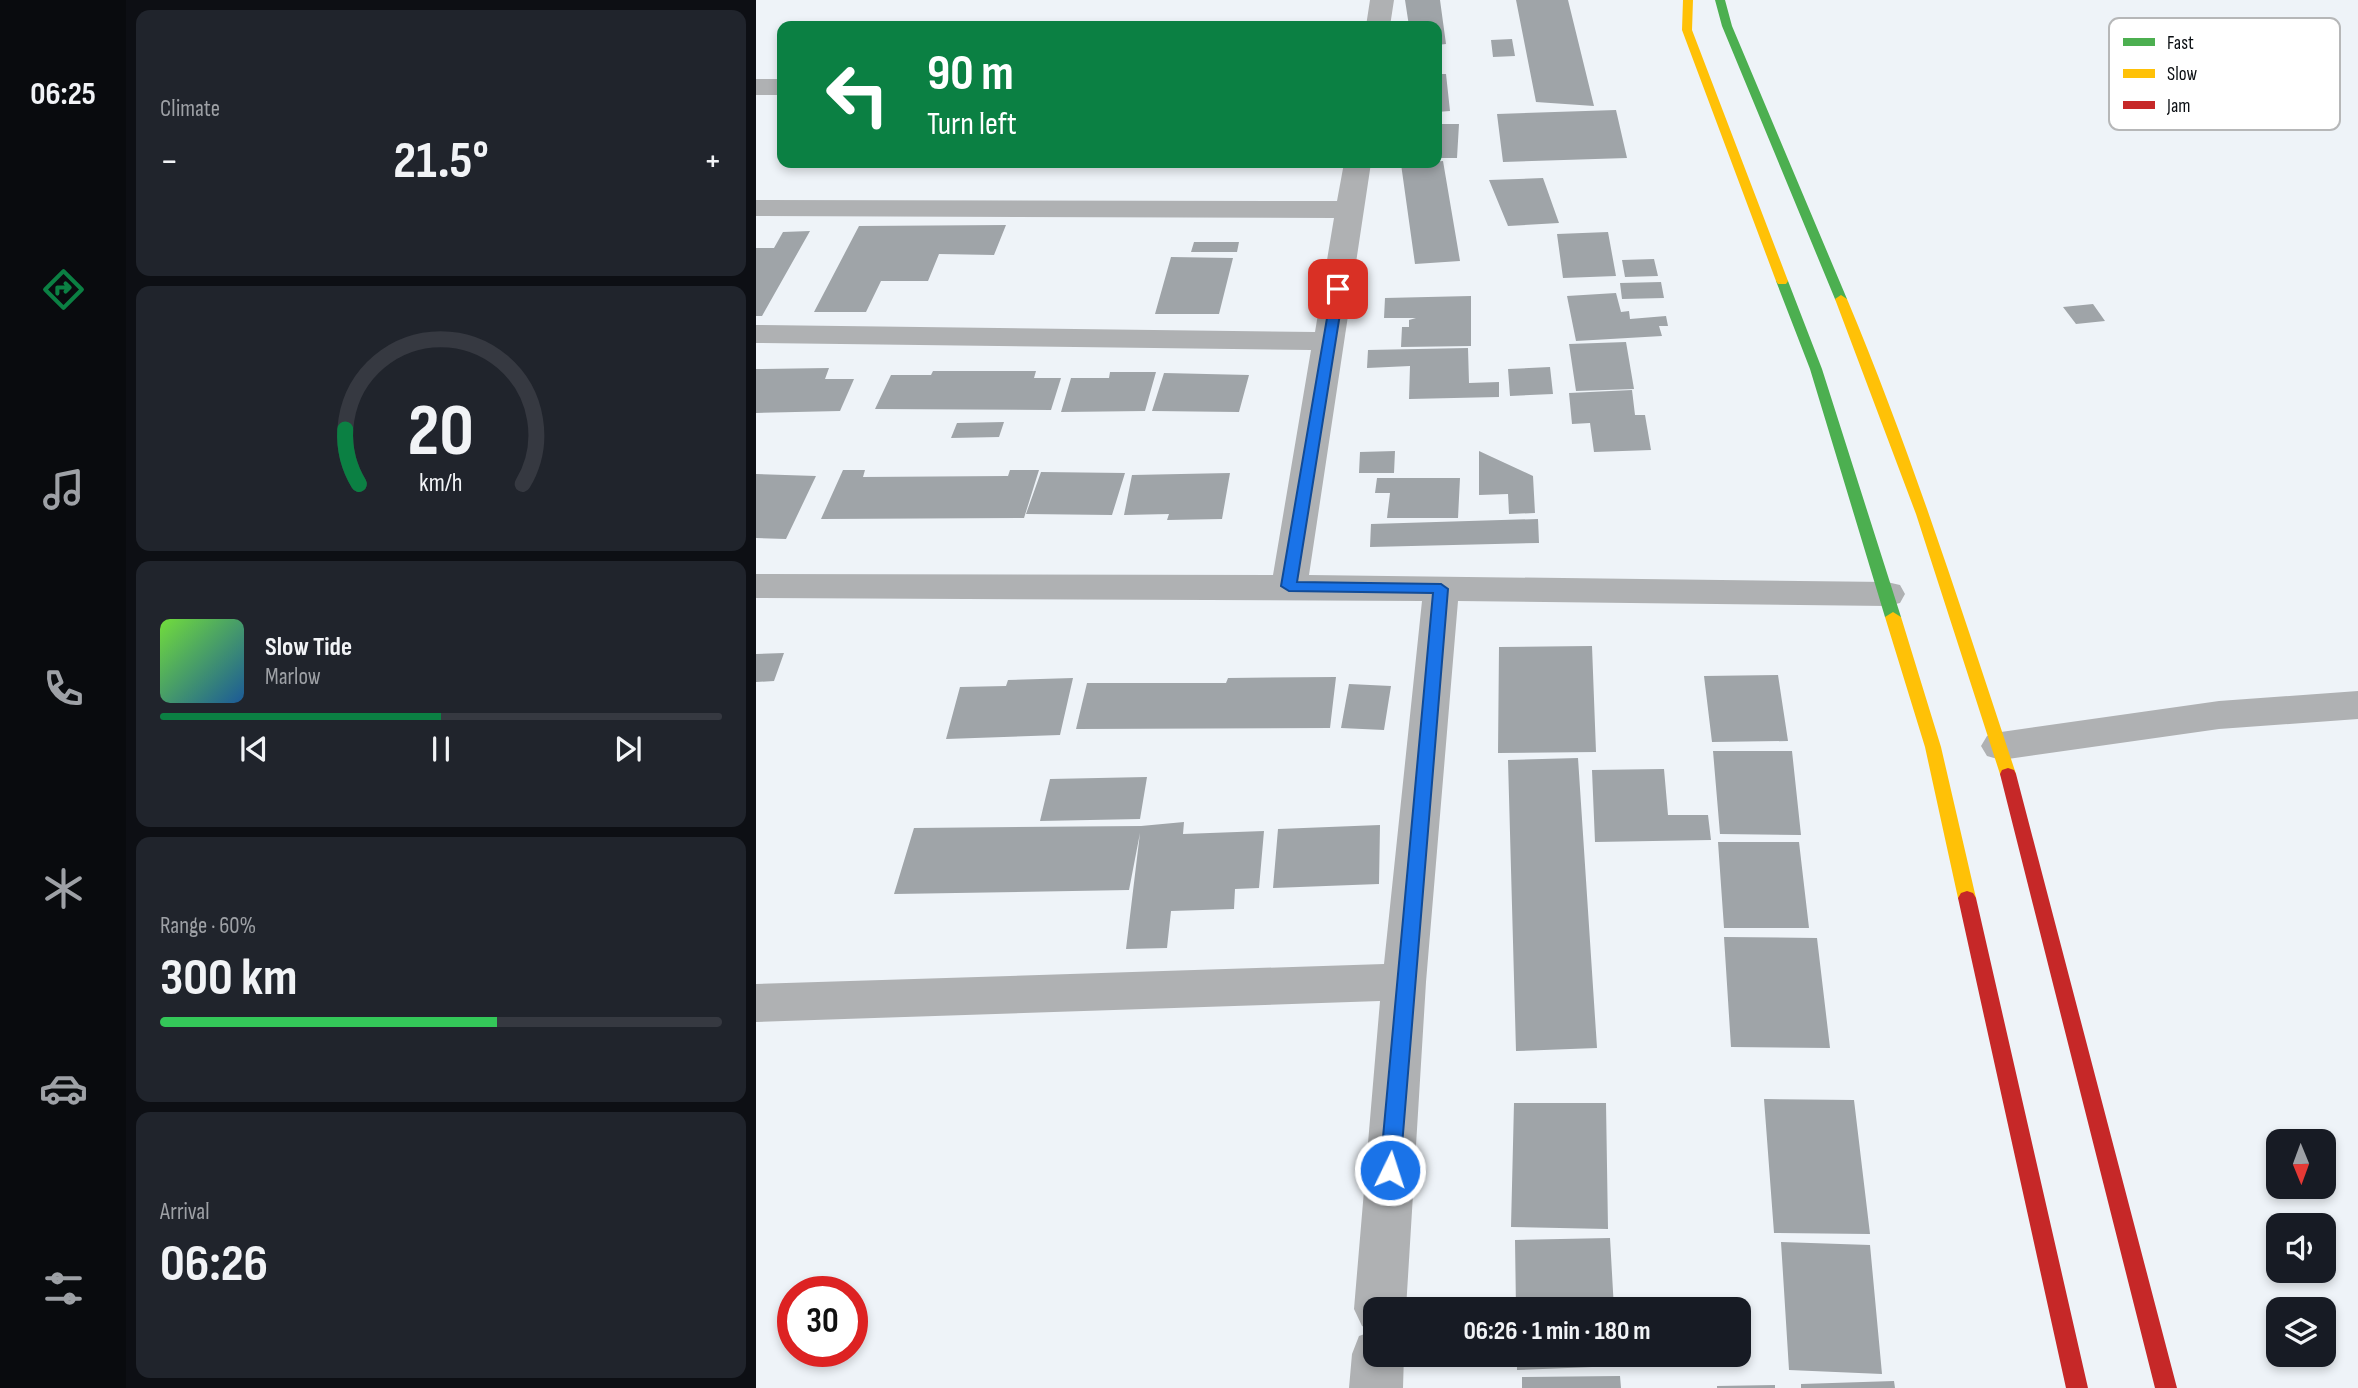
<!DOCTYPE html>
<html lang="en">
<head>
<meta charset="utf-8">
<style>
  body { margin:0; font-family:"Sofia Sans Condensed",sans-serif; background:#20242c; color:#f1f3f6; height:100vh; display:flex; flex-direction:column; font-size:26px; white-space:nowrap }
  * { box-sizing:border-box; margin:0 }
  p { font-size:23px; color:#9ea1a6 }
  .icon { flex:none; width:38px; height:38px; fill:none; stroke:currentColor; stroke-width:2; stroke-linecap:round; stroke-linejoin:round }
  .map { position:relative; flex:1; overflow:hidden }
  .drawer { display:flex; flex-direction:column; gap:10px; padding:10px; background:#0d0f14; width:630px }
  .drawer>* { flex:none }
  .banner { position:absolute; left:21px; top:21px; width:665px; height:147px; border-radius:14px; box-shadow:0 4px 10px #0003; background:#0b8043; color:#fff; overflow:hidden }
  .needle { width:46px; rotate:179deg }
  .buttons { position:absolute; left:1510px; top:1129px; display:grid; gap:14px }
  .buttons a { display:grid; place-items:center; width:70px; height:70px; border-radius:14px; background:#171b24; box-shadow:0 4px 10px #0003; font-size:35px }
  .speed { position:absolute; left:21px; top:1276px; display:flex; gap:14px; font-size:35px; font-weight:700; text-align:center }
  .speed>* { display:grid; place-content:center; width:91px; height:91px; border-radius:50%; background:#171b24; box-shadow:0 4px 10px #0003; line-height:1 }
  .speed .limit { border:10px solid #d22; background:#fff; color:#111 }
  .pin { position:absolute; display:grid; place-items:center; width:60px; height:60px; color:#fff; margin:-30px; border-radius:14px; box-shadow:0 4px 10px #0006 }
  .me { position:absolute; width:77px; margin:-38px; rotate:4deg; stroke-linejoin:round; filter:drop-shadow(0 0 5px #0008) }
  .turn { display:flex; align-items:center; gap:24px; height:147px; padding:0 35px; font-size:32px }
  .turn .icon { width:91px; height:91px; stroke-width:2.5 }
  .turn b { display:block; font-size:49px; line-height:60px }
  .big { font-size:52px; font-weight:700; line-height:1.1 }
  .drawer .widget { flex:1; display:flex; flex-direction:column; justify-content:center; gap:10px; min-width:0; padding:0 24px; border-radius:14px; background:#20242c }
  .drawer .dial { align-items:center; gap:0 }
  .dial svg { height:182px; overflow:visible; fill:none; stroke:#363941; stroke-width:7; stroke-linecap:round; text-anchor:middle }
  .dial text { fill:#f1f3f6; stroke:none }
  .song { display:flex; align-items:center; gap:21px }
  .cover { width:84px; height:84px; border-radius:10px; background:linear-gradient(135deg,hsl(100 70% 55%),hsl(210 70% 35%)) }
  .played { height:7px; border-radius:4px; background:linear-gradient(90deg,#0b8043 50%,#363941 50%) }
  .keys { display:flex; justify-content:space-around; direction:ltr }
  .heat { display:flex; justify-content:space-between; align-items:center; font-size:38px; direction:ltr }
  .charge { height:10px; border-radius:5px; background:linear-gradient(90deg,#34c759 60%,#363941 0) }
  .trip { position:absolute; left:607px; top:1297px; width:388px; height:70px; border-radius:14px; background:#171b24; box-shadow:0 4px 10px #0003; font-weight:700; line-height:70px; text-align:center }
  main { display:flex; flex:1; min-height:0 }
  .tabs { display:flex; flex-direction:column; width:126px; justify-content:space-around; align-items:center; background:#090b0e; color:#9ea1a6 }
  .tabs .icon { width:49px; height:49px }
  .tabs .active { color:#0b8043 }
  .tabs b { font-size:32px; color:#f1f3f6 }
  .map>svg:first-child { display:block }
  .building { fill:#9fa4a8 }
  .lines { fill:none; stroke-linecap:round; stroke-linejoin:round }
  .street { fill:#afb1b3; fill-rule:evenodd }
  .fast { fill:#4caf50; fill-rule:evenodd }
  .slow { fill:#ffc107; fill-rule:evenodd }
  .jam { fill:#c62828; fill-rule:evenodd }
  .route { fill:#1a73e8; stroke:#114b97; stroke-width:2 }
  .key { fill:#fff; stroke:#b6b7b8; stroke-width:2 }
  .key-label { font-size:19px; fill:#0a0e12 }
</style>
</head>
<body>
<main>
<nav class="tabs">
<b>06:25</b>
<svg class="icon active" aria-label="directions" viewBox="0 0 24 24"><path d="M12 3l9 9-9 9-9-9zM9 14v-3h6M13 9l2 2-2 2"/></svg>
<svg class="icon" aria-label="music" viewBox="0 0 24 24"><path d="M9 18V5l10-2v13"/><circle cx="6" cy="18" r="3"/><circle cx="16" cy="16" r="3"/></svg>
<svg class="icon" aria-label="phone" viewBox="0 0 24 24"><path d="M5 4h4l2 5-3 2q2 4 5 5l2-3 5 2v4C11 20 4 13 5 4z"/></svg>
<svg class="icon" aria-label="climate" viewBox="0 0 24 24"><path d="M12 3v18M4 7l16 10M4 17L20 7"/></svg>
<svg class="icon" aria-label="car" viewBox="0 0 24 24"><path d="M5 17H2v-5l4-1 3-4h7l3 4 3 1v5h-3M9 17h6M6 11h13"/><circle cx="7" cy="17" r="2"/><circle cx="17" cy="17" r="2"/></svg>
<svg class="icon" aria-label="filters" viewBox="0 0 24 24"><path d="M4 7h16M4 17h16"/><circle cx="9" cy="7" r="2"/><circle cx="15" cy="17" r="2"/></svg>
</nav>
<section class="drawer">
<div class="widget"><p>Climate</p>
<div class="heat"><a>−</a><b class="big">21.5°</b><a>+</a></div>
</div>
<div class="widget dial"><svg viewBox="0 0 100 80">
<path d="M14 69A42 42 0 1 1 86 69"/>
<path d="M14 69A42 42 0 0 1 8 45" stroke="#0b8043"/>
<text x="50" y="56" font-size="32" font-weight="700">20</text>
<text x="50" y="72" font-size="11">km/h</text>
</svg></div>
<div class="widget">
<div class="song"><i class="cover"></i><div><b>Slow Tide</b><p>Marlow</p></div></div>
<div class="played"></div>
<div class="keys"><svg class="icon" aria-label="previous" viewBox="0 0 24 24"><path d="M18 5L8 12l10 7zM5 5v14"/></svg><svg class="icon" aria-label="pause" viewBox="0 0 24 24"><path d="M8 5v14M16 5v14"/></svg><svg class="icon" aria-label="next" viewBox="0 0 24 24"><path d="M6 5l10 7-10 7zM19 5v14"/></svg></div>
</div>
<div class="widget"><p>Range · 60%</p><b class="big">300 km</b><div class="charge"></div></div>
<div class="widget"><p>Arrival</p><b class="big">06:26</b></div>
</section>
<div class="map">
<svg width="1602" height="1388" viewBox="0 0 1602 1388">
  <rect width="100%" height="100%" fill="#eef3f8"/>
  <path class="building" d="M 649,0 L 684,0 L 690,44 L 681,45 L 681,26 L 653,26 Z
    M 760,0 L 812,0 L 838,106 L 780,102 Z
    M 756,39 L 759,56 L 737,57 L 735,40 Z
    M 681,74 L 690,74 L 694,111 L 681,112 Z
    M 860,110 L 871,158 L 747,162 L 741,114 Z
    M 681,124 L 703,124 L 701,158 L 681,158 Z
    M 687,161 L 704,261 L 659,264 L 645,164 Z
    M 787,178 L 803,223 L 752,226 L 733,180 Z
    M 250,225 L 238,255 L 183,254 L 172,281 L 125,281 L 110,312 L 58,312 L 103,226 Z
    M 54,231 L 6,316 L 0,316 L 0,248 L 18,248 L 27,232 Z
    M 852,232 L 860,276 L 807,278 L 801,234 Z
    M 438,242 L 483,242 L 481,252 L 435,252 Z
    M 415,257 L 477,258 L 463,314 L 399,314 Z
    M 898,259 L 902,276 L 869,277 L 866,260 Z
    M 905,282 L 908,298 L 866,299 L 864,283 Z
    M 860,293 L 865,312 L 873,311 L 874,319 L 910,316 L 912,326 L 903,326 L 906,336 L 820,341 L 811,296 Z
    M 715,296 L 715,346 L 645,347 L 646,327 L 653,327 L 653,320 L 660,318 L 628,318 L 629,298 Z
    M 1337,304 L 1349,321 L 1320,324 L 1307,307 Z
    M 870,342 L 878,389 L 820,391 L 813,344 Z
    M 712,348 L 713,383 L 743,382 L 743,397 L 653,399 L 654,366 L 611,368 L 612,350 Z
    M 794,367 L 797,394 L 754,396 L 752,369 Z
    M 73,368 L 69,379 L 98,379 L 84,411 L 0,413 L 0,369 Z
    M 177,371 L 280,371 L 278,378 L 305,378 L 295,410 L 119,409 L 135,375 L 175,375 Z
    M 354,372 L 400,372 L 389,411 L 305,412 L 315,378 L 353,378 Z
    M 408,373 L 493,375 L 483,412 L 396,411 Z
    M 876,390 L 879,415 L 889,415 L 895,450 L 838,452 L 834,423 L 816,424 L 813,393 Z
    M 248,422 L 243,437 L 195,438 L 201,423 Z
    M 639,451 L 638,473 L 603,473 L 604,452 Z
    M 723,451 L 777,476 L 779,513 L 753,514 L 752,494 L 723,495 Z
    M 87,470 L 109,470 L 107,477 L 252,476 L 254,470 L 283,470 L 268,518 L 65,519 Z
    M 285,472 L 369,473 L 356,515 L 270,514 Z
    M 474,473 L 466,519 L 411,520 L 413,514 L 368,515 L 376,475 Z
    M 0,474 L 60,476 L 30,539 L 0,538 Z
    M 621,478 L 704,478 L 702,518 L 631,518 L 634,493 L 619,493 Z
    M 782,519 L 783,543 L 614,547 L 615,524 Z
    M 836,646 L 840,752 L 742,753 L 743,647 Z
    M 28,653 L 18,681 L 0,682 L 0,654 Z
    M 1022,675 L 1032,741 L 956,742 L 948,676 Z
    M 580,677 L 574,728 L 320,729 L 331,683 L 470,683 L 472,678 Z
    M 317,678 L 304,735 L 190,739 L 204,687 L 250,686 L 252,680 Z
    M 593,684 L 635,686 L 628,730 L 585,728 Z
    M 957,751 L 1036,751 L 1045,835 L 964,834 Z
    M 822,758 L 841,1048 L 760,1051 L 752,760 Z
    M 908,769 L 912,815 L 952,815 L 955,840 L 839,842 L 836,770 Z
    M 391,777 L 384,819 L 284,821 L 294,779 Z
    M 428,822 L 427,834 L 508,831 L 503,888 L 479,889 L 478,909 L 415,911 L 411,948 L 370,949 L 384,833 L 373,890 L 138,894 L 158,828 L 385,826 Z
    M 624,825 L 623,884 L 517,888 L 522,829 Z
    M 962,842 L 1043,842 L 1053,928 L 968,928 Z
    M 968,937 L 1061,938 L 1074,1048 L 975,1047 Z
    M 1008,1099 L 1098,1100 L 1114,1234 L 1018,1233 Z
    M 758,1103 L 850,1103 L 852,1229 L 755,1227 Z
    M 854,1238 L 858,1309 L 760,1309 L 759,1240 Z
    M 1025,1242 L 1114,1245 L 1126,1374 L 1033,1370 Z
    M 761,1354 L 861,1354 L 861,1366 L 761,1370 Z
    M 864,1376 L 865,1388 L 766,1388 L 766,1377 Z
    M 1138,1381 L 1139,1388 L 1045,1388 L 1045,1384 Z
    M 1019,1385 L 1019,1388 L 961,1388 L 961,1386 Z"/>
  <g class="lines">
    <path class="street" d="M 614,0 L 638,0 L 634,26 L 610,26 Z
      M 0,79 L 26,79 L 26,95 L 0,95 Z
      M 588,163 L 615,163 L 553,575 L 1131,582 L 1144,585 L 1149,594 L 1144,603 L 1131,606 L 702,601 L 670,982 L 650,1309 L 620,1309 L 620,1354 L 648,1354 L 647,1388 L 593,1388 L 596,1354 L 603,1336 L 617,1331 L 606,1326 L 598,1309 L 624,1001 L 0,1022 L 0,984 L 628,964 L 666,601 L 0,598 L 0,574 L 517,575 L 555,350 L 0,343 L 0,325 L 559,332 L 578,218 L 0,216 L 0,200 L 581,201 Z
      M 1602,691 L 1602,719 L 1463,729 L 1245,760 L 1231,756 L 1225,746 L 1231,736 L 1245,732 L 1463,701 Z"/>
    <path class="fast" d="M 959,0 L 969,0 L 976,26 L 1091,299 L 1089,302 L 1081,302 L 1079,299 L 966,26 Z
      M 1026,277 L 1032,281 L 1066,369 L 1145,617 L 1142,621 L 1137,622 L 1129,617 L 1054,369 L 1020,281 Z"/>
    <path class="slow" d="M 927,0 L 937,0 L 936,30 L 1032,281 L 1030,284 L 1022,284 L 1020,281 L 926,30 Z
      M 1085,295 L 1091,299 C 1156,454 1207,614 1260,774 L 1258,778 L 1246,778 L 1244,774 L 1160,514 L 1079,299 Z
      M 1137,612 L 1145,617 L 1185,747 L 1220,898 L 1217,903 L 1211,905 L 1205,903 L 1202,898 L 1169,747 L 1129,617 Z"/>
    <path class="jam" d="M 1252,768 L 1258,770 L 1260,774 L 1421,1388 L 1399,1388 L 1244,774 L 1246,770 Z
      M 1211,891 L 1217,893 L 1220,898 L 1332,1388 L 1310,1388 L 1202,898 L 1205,893 Z"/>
  </g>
  <path class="route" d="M 582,285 L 588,289 L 541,582 L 685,584 L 692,589 L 644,1170 L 641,1176 L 634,1179 L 627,1176 L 624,1170 L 677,593 L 533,591 L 525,586 L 576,289 Z"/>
  <rect x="1353" y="18" width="231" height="112" rx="10" class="key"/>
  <rect x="1367" y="38" width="32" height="8" fill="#4caf50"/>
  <rect x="1367" y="69" width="32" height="9" fill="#ffc107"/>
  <rect x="1367" y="101" width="32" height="8" fill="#c62828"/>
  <g class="key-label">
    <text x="1411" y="49">Fast</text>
    <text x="1411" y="80">Slow</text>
    <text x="1411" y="112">Jam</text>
  </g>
</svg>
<div class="buttons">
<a><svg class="needle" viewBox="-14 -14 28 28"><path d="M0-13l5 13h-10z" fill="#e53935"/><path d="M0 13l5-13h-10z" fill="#9ea1a6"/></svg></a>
<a><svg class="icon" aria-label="sound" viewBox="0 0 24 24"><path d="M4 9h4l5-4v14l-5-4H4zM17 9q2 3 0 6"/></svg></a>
<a><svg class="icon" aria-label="layers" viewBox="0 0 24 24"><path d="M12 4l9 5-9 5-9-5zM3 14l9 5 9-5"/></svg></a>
</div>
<div class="speed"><div class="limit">30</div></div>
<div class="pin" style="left:582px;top:289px;background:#d93025"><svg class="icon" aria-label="arrive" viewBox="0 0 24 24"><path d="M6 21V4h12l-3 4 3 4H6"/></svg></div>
<svg class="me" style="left:634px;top:1170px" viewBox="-20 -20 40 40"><circle r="17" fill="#1a73e8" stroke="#fff" stroke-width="3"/><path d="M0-11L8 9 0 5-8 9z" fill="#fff"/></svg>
<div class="trip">06:26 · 1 min · 180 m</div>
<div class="banner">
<div class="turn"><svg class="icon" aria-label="left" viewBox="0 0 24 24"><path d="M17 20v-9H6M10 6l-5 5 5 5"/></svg><div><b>90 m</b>Turn left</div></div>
</div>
</div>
</main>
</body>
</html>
